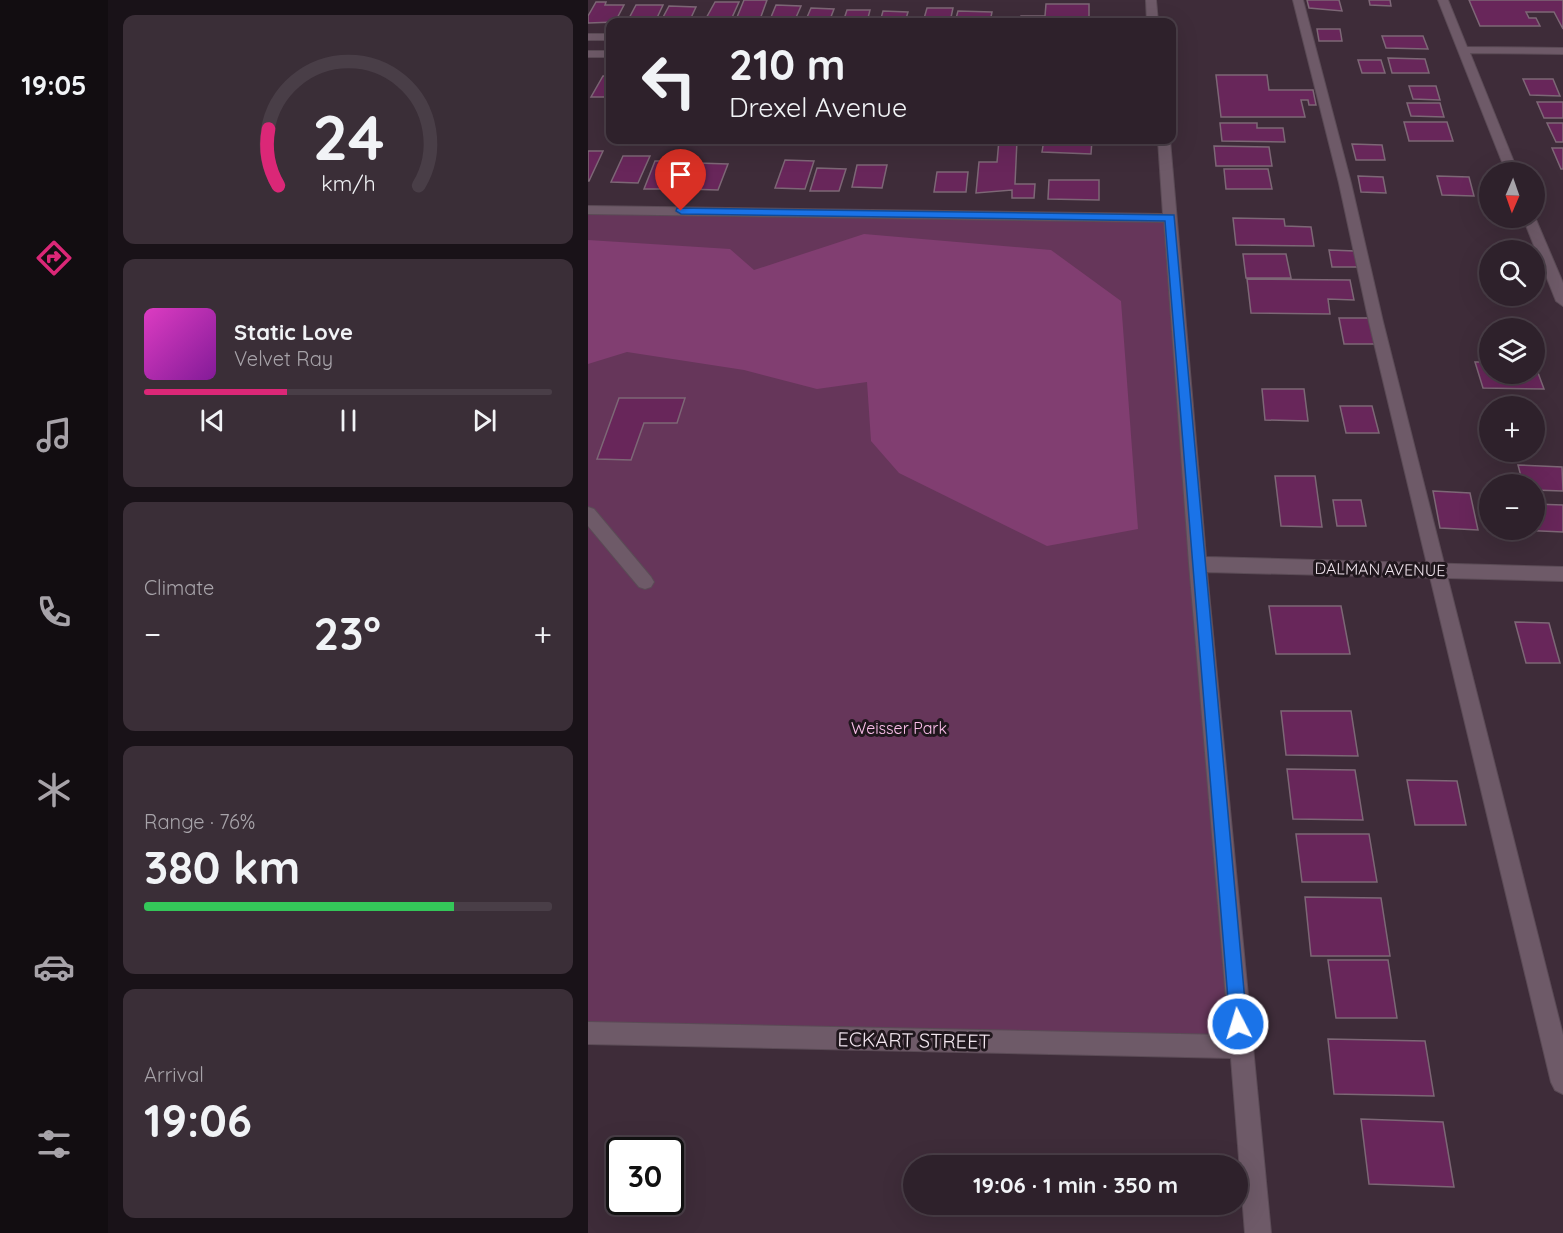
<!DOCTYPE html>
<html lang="en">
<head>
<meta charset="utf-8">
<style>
  body { margin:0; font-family:Quicksand,sans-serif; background:#3a2e37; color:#f1f3f6; height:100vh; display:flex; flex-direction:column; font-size:22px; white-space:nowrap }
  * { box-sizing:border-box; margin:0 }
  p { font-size:20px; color:#a7a3a9 }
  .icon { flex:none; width:33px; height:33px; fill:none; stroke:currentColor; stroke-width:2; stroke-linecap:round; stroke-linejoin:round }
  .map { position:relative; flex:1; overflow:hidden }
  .sheet { display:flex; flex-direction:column; gap:15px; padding:15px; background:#191218; width:480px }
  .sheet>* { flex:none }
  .top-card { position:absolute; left:18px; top:18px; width:570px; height:126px; border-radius:12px; box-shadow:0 6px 24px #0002,0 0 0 2px #493e47; background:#2e212b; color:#f1f3f6; overflow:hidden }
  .needle { width:39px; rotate:182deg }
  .fabs { position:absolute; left:891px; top:162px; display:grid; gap:12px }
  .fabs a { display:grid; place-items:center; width:66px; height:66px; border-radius:50%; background:#2e212b; box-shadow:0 6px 24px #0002,0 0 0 2px #493e47; font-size:30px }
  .speed { position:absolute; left:18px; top:1137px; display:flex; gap:12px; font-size:30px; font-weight:700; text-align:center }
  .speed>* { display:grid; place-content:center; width:78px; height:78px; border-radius:50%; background:#2e212b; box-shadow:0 6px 24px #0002,0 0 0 2px #493e47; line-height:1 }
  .speed .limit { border:3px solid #111; border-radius:9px; background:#fff; color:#111 }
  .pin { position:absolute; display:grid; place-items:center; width:51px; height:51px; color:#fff; margin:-62px -26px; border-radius:50% 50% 50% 0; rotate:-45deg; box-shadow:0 0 6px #0007 }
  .pin .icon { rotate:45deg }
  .me { position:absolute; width:66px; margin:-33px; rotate:355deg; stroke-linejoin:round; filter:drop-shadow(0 0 4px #0008) }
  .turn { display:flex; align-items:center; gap:21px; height:126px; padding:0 24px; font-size:27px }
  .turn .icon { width:78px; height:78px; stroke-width:2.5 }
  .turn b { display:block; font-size:42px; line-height:51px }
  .big { font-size:45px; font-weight:700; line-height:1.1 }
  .sheet .tile { flex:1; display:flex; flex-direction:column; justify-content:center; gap:9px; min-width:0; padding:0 21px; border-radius:12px; background:#3a2e37 }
  .sheet .dial { align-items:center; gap:0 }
  .dial svg { height:156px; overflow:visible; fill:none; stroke:#493e47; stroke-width:7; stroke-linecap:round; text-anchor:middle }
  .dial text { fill:#f1f3f6; stroke:none }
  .song { display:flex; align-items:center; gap:18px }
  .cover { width:72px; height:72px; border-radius:9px; background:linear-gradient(135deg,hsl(310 70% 55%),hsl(290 70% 35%)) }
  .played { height:6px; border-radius:3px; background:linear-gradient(90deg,#db2777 35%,#493e47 35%) }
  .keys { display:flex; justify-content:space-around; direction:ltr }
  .heat { display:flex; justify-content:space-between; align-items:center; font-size:33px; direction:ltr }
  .charge { height:9px; border-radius:4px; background:linear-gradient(90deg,#34c759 76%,#493e47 0) }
  .trip { position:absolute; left:315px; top:1155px; width:345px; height:60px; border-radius:30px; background:#2e212b; box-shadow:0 6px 24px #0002,0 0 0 2px #493e47; font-weight:700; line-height:60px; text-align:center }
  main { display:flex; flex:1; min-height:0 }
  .menu { display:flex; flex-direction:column; width:108px; justify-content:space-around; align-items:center; background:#120d11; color:#a7a3a9 }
  .menu .icon { width:42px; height:42px }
  .menu .on { color:#db2777 }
  .menu b { font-size:27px; color:#f1f3f6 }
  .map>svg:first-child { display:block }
  .green { fill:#66365a }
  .forest { fill:#813e71 }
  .building { fill:#68265a; stroke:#7d6776; stroke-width:1.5 }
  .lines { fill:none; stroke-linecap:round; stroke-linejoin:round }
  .lane-casing { stroke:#5b4b56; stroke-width:2 }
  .street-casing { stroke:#5b4b56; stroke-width:2 }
  .lane { fill:#6e5a68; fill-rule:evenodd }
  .street { fill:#6e5a68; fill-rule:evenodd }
  .route { fill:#1a73e8; stroke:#114b97; stroke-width:1.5 }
  .labels { text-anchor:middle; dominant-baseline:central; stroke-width:6; stroke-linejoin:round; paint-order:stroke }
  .street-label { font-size:16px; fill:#f3e7f0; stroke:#20171d }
  .park-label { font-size:16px; fill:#fcc0eb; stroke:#20171d }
  .near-street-label { font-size:20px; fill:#f3e7f0; stroke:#20171d }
</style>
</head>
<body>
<main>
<nav class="menu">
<b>19:05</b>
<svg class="icon on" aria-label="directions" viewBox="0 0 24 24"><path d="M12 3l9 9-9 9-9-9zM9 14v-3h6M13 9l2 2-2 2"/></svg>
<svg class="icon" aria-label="music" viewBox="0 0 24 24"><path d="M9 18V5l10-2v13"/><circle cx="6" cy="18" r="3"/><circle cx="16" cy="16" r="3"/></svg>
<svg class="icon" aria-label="phone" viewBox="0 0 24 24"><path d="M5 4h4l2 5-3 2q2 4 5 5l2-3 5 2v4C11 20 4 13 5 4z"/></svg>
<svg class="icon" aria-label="climate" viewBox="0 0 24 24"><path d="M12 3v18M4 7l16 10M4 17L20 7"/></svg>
<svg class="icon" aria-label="car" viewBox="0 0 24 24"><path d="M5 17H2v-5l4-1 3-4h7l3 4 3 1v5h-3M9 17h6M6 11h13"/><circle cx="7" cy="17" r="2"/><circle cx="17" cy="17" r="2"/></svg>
<svg class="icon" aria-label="filters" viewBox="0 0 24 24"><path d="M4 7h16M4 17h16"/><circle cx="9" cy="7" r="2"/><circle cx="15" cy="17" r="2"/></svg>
</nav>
<section class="sheet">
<div class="tile dial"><svg viewBox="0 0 100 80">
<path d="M14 69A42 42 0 1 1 86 69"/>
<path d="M14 69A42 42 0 0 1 9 40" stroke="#db2777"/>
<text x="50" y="56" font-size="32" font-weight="700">24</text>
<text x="50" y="72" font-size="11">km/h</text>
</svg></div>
<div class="tile">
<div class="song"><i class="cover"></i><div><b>Static Love</b><p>Velvet Ray</p></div></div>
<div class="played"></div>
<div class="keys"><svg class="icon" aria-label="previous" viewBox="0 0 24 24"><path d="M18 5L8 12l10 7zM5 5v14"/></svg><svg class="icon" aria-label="pause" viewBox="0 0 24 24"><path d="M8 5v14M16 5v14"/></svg><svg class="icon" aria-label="next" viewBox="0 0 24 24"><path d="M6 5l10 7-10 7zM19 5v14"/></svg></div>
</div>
<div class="tile"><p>Climate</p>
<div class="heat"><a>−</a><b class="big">23°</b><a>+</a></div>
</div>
<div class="tile"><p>Range · 76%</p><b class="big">380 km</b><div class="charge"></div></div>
<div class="tile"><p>Arrival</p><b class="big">19:06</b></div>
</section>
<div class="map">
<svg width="975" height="1233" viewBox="0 0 975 1233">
  <rect width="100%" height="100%" fill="#3e2c39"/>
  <path class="green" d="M 0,210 L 582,218 L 652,1047 L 0,1033 Z"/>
  <path class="forest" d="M 276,234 L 463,250 L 533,301 L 550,529 L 459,546 L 311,473 L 283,441 L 279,382 L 229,389 L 156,370 L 39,352 L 0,364 L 0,240 L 142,249 L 166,270 Z"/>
  <path class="building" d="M 156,0 L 179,0 L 171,22 L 147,22 Z
    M 719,0 L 751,0 L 754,11 L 721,8 Z
    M 781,0 L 802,0 L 803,6 L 782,5 Z
    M 881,0 L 975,0 L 975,29 L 966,12 L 938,12 L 941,18 L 948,18 L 952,26 L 892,26 Z
    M 8,2 L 18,2 L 17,5 L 36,5 L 27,22 L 0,23 L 0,16 Z
    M 127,2 L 151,2 L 142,22 L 116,22 Z
    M 458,4 L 501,4 L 501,22 L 432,22 L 433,16 L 457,16 Z
    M 48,5 L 75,5 L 67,22 L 39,22 Z
    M 188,5 L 213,6 L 206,22 L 181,22 Z
    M 81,6 L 108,7 L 101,22 L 73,21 Z
    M 223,8 L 246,9 L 241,22 L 217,22 Z
    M 339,8 L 365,8 L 362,22 L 335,22 Z
    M 259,10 L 282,10 L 279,22 L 255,22 Z
    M 295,11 L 320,12 L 317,22 L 292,22 Z
    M 370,11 L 404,12 L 402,22 L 367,22 Z
    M 729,29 L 752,29 L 754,41 L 731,41 Z
    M 794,36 L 835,36 L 840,49 L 798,48 Z
    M 800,58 L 837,59 L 841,73 L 804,73 Z
    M 770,60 L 793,60 L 797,73 L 774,73 Z
    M 628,75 L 679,75 L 681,90 L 725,90 L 728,105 L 721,105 L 720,100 L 713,100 L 717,117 L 633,117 Z
    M 15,76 L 22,76 L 22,97 L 3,97 Z
    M 935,79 L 965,79 L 972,96 L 942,95 Z
    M 821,86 L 848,86 L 852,100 L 825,99 Z
    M 949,102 L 975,102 L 975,118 L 956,118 Z
    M 819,103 L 852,103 L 856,117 L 823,116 Z
    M 816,122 L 859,122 L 865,141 L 821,141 Z
    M 632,123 L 669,123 L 669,128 L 695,128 L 697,142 L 634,141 Z
    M 959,123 L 975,123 L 975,142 L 968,142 Z
    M 411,140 L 429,140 L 427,184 L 447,184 L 446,198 L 424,198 L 424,190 L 388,193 L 391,162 L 409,162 Z
    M 456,140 L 504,140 L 503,154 L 454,152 Z
    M 764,144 L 794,145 L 797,160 L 768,160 Z
    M 626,146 L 681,147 L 684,166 L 628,166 Z
    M 964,148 L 975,148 L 975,169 L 973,169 Z
    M 0,151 L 15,151 L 1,181 L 0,181 Z
    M 35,156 L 62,156 L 50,183 L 23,182 Z
    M 197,160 L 226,161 L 217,189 L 187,188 Z
    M 67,161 L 98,161 L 88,189 L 56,189 Z
    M 109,163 L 140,164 L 130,190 L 98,189 Z
    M 269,165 L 299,165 L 294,188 L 264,187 Z
    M 229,168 L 258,169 L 251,191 L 222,191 Z
    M 636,169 L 680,169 L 684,189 L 638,189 Z
    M 349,172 L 380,172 L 378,192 L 346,192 Z
    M 770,176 L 795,177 L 798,193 L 773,192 Z
    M 849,176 L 881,177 L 886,196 L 854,195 Z
    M 461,180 L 511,180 L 511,200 L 460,199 Z
    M 645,218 L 696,219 L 697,226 L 723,227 L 726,246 L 648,245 Z
    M 741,250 L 767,251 L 770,267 L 744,267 Z
    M 655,254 L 698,254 L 703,278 L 658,278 Z
    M 659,279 L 762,280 L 766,300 L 740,299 L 742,314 L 663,313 Z
    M 751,318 L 781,318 L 787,344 L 756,344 Z
    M 887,362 L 902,362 L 902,374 L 946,374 L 946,362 L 956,389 L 895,388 Z
    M 674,389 L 716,389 L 720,421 L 677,420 Z
    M 31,398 L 97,398 L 89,423 L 56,423 L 43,460 L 9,459 Z
    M 752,406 L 784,406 L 791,433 L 758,433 Z
    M 930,465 L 974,467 L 975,491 L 946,490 L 946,484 L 935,484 Z
    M 687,476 L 727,476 L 734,527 L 693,526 Z
    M 845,491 L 882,493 L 890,530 L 852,528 Z
    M 745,500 L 773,500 L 778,526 L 749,526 Z
    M 946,504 L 975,505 L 975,532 L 931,530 L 946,530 Z
    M 681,606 L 753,606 L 762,654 L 688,654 Z
    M 927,622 L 961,623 L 972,663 L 938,663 Z
    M 693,711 L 763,711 L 770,756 L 698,755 Z
    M 699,769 L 767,770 L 775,820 L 705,819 Z
    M 819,780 L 869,781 L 878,825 L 827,825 Z
    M 708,834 L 781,834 L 789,882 L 714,882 Z
    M 717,897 L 793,898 L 802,956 L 723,956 Z
    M 740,960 L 800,960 L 809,1018 L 748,1018 Z
    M 740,1039 L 837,1041 L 846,1096 L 746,1094 Z
    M 773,1119 L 855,1122 L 866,1187 L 781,1184 Z"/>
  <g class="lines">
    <g class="lane-casing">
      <path id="lane" d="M 705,0 L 715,0 L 763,183 L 795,322 L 975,1035 L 975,1094 L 967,1090 L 963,1082 L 781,322 L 751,183 Z
        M 0,507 L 6,509 L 63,577 L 66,582 L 63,587 L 57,589 L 51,587 L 0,526 Z"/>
    </g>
    <g class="street-casing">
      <path id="street" d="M 558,0 L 568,0 L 570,22 L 559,22 Z
        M 850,0 L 860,0 L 879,47 L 975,48 L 975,54 L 882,53 L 930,172 L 918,172 Z
        M 0,34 L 22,34 L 22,40 L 0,40 Z
        M 0,51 L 22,51 L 22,57 L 0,57 Z
        M 570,140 L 582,140 L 618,557 L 975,567 L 975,581 L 619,572 L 683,1233 L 657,1233 L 643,1058 L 0,1044 L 0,1022 L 641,1035 L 601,564 L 576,222 L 0,214 L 0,206 L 575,214 Z
        M 946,215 L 975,283 L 975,306 L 968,301 L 935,218 L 946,218 Z"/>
    </g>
    <use href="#lane" class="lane"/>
    <use href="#street" class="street"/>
  </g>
  <path class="route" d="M 89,208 L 586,215 L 659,1024 L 656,1030 L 650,1033 L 644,1030 L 642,1024 L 577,221 L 93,214 L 88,211 Z"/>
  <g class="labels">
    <g class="street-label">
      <text transform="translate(792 569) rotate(1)">DALMAN AVENUE</text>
    </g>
    <g class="park-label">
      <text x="311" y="728">Weisser Park</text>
    </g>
    <g class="near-street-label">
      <text transform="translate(326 1040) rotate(1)">ECKART STREET</text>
    </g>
  </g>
</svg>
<div class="fabs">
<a><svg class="needle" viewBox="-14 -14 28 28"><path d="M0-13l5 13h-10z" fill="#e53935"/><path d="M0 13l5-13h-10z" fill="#a7a3a9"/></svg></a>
<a><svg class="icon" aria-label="search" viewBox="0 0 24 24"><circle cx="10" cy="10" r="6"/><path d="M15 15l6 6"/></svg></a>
<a><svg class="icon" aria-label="layers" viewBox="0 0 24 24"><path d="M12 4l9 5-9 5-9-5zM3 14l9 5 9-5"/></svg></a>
<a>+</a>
<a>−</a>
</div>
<div class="speed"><div class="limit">30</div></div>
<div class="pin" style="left:93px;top:211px;background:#d93025"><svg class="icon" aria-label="arrive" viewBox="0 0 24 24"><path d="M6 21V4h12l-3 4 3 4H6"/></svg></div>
<svg class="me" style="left:650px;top:1024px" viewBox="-20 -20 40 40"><circle r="17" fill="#1a73e8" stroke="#fff" stroke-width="3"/><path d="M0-11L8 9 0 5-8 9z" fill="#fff"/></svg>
<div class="trip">19:06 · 1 min · 350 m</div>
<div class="top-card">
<div class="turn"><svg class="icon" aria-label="left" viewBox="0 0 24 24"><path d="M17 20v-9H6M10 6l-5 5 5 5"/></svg><div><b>210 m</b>Drexel Avenue</div></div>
</div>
</div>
</main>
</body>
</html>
